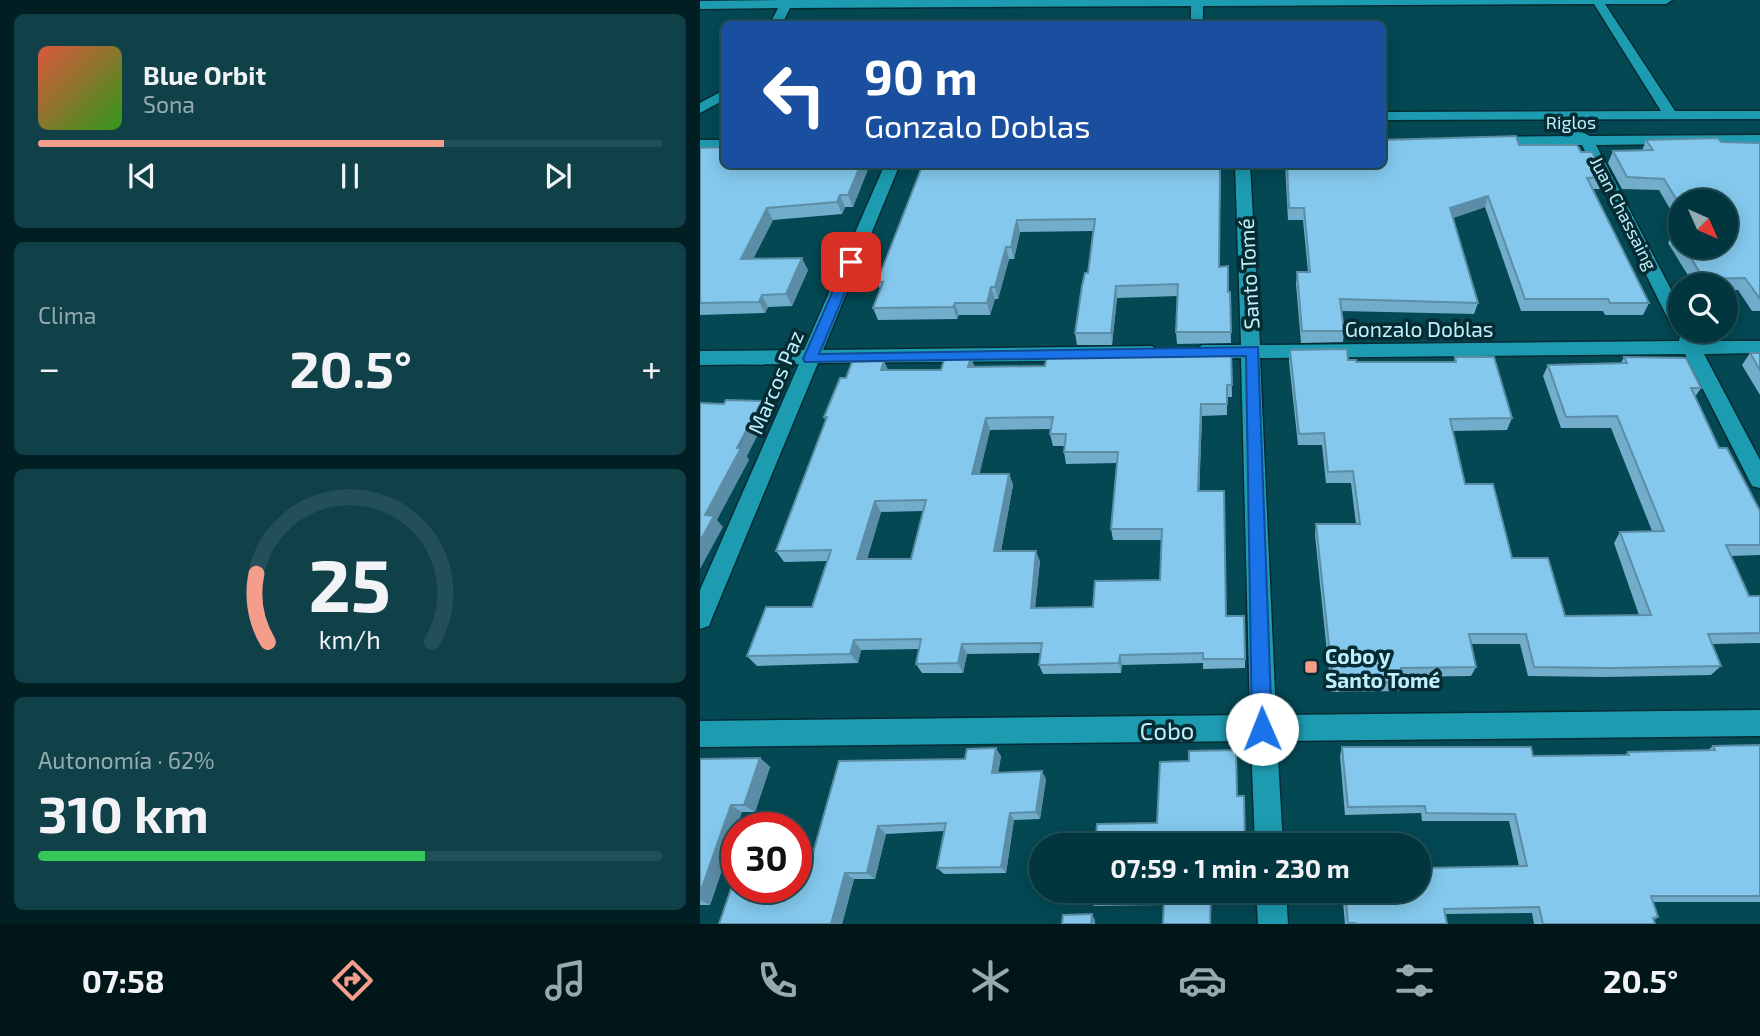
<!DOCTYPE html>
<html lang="es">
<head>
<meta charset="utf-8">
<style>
  body { margin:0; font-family:"Exo 2",sans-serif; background:#104149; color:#f1f3f6; height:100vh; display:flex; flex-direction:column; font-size:26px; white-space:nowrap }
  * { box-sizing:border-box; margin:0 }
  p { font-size:23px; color:#96abb0 }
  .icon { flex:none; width:38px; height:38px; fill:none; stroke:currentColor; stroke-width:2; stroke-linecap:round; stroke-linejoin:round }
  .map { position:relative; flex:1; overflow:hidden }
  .panel { display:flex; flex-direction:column; gap:14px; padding:14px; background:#011e22; width:700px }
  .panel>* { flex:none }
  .top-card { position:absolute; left:21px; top:21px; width:665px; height:147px; border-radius:10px; box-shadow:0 4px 18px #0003,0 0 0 2px #235058; background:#1a4fa0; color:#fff; overflow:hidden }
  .needle { width:46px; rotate:135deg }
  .tools { position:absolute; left:968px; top:189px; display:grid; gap:14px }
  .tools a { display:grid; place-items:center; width:70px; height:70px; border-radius:50%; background:#02363e; box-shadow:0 4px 18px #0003,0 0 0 2px #235058; font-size:35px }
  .speed { position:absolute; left:21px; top:812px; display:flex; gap:14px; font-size:35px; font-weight:700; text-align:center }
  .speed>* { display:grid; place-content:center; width:91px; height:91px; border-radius:50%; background:#02363e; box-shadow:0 4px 18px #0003,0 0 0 2px #235058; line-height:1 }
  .speed .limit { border:10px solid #d22; background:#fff; color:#111 }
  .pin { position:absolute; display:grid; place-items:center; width:60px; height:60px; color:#fff; margin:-30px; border-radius:14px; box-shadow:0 4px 10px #0006 }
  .me { position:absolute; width:77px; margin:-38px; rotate:359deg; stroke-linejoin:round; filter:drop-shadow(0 0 5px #0008) }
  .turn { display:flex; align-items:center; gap:24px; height:147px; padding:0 28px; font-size:32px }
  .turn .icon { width:91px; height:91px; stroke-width:2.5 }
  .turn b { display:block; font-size:49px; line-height:60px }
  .big { font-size:52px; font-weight:700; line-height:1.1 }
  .panel .widget { flex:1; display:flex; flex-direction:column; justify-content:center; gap:10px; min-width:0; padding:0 24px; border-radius:10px; background:#104149 }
  .panel .dial { align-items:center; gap:0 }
  .dial svg { height:182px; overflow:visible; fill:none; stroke:#235058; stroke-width:7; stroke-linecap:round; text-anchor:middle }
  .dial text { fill:#f1f3f6; stroke:none }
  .song { display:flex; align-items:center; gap:21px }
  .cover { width:84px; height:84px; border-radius:10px; background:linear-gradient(135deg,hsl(10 70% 55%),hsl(110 70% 35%)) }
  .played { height:7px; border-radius:4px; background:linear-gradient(90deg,#f49d8b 65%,#235058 65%) }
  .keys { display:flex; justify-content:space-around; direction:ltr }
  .heat { display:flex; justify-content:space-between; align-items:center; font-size:38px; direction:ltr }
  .charge { height:10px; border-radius:5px; background:linear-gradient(90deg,#34c759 62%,#235058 0) }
  .trip { position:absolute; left:329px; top:833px; width:402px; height:70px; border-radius:35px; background:#02363e; box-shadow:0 4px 18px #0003,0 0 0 2px #235058; font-weight:700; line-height:70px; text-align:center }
  .tab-bar { display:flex; height:112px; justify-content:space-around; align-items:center; background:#011619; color:#96abb0 }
  .tab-bar .icon { width:49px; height:49px }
  .tab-bar .current { color:#f49d8b }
  .tab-bar b { font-size:32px; color:#f1f3f6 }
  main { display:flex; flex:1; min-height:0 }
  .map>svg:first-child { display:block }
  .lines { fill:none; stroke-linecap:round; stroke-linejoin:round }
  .street-casing { stroke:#062b32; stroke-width:3 }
  .street { fill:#1d9bb0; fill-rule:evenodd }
  .wall { fill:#72adcc; fill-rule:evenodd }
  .shaded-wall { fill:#5c8da6 }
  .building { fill:#84c9ed; stroke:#5c8da6; stroke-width:2; fill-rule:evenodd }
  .route { fill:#1a73e8; stroke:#114b97; stroke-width:2 }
  .poi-dot { fill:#f49d8b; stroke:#062b32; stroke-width:2.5 }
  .labels { text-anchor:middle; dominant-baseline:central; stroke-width:7; stroke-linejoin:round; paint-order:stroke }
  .far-street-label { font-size:18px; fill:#bef0fb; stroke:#062b32 }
  .street-label { font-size:21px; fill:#bef0fb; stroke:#062b32 }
  .poi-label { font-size:21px; font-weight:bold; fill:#bef0fb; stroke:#062b32; text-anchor:start }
  .near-street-label { font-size:24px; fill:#bef0fb; stroke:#062b32 }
</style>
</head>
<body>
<main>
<section class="panel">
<div class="widget">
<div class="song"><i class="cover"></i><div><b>Blue Orbit</b><p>Sona</p></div></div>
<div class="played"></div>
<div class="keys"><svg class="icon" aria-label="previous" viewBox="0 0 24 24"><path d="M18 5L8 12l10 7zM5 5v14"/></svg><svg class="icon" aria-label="pause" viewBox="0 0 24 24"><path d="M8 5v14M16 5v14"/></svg><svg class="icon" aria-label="next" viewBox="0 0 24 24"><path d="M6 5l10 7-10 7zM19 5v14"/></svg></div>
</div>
<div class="widget"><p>Clima</p>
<div class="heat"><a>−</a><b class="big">20.5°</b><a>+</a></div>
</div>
<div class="widget dial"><svg viewBox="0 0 100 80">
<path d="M14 69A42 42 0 1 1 86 69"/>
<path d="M14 69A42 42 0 0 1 9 39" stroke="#f49d8b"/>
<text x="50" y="56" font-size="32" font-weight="700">25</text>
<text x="50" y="72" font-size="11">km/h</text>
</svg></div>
<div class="widget"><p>Autonomía · 62%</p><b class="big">310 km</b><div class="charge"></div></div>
</section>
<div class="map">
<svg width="1060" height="924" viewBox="0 0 1060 924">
  <rect width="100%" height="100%" fill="#034853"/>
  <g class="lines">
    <g class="street-casing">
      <path id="street" d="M 972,0 L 966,4 L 905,4 L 975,111 L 1060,111 L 1060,119 L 682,120 L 682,112 L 961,111 L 894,4 L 503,6 L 503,24 L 491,24 L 491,6 L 90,8 L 82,24 L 70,24 L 78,8 L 0,9 L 0,1 L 82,0 Z
        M 24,90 L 24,100 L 0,113 L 0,103 Z
        M 878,130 L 890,136 L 1060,135 L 1060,143 L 896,145 L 980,307 L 981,331 L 974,329 L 971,325 L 882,145 L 789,145 L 782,141 L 789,137 L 872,136 L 873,131 Z
        M 0,140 L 24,140 L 24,148 L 0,148 Z
        M 185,164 L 200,164 L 123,350 L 452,346 L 461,353 L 452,360 L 118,363 L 12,618 L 9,626 L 0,629 L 0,590 L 99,364 L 0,365 L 0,351 L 104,350 Z
        M 535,164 L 550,164 L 560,345 L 979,341 L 980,335 L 994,335 L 997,341 L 1060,341 L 1060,353 L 1004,354 L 1060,460 L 1060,488 L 1052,486 L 985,354 L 560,358 L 576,715 L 1060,710 L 1060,736 L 577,741 L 583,845 L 555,845 L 551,741 L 0,747 L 0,721 L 550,715 L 541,358 L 502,359 L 493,352 L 502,345 L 541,345 Z
        M 556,891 L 586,891 L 588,924 L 558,924 Z"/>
    </g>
    <use href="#street" class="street"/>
  </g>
  <path class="wall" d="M 946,140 L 1060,143 L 1060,311 L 1052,311 L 1038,290 L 1026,290 L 1026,285 L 994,285 L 968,243 L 974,231 L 980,231 L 980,247 L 1026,247 L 980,201 L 980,226 L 959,190 L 922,189 L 908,163 L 913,151 L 942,151 Z
    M 819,145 L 881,152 L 905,177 L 901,189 L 893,189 L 949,303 L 943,315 L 905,315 L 903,311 L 821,311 L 785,207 L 753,218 L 778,303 L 774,314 L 641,311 L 644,331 L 643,342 L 601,343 L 596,284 L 597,272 L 608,272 L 603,220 L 588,220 L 585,164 L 682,164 Z
    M 0,148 L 24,164 L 170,164 L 153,207 L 145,207 L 142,214 L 73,220 L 53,259 L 108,270 L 92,306 L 68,307 L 65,313 L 0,315 Z
    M 223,164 L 521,164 L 519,267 L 528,292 L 530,292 L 531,343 L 477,344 L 476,332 L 478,296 L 417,298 L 412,345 L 377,345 L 375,333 L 388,273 L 393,231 L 320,232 L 314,259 L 309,259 L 298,299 L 295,299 L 290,315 L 259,315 L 257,319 L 178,320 L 173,308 L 180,289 L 177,282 Z
    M 531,350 L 532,397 L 527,397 L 527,415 L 502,416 L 499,491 L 526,616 L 545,659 L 545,668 L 503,669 L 503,663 L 422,665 L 421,673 L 343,674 L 339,665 L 341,653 L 267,654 L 263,673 L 222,673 L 216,664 L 219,649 L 161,650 L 158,663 L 57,666 L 47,656 L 112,607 L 127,561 L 84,562 L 76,551 L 126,421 L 124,417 L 146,378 L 184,361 L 188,370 L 241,370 L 271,357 L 274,366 L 345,366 L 409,354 ZM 351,429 L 350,434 L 353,446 L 364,446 L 364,452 L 366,464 L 417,463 L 411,529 L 413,540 L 461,540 L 460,580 L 393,607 L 335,608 L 340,561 L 301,551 L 313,485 L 309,474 L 279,474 L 290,430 ZM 223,511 L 211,559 L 167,559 L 181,512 Z
    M 590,350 L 648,360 L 656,362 L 754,362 L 755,357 L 812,418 L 807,430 L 753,431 L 765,484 L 812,558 L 865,616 L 939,615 L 914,543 L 920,532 L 952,531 L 911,428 L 861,428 L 843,376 L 848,365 L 921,363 L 924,357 L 1001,388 L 995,397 L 1019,448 L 1060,511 L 1060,555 L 1031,556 L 1049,596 L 1060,596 L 1060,643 L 1012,644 L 1021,666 L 1011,675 L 904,677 L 828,676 L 820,644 L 771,644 L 776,667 L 771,676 L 702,677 L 703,682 L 700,691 L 631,692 L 615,535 L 616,524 L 656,524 L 651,483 L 626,483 L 622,445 L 598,445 L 589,362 Z
    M 1050,353 L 1060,353 L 1060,395 L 1042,365 Z
    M 1060,745 L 1060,902 L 953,902 L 958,917 L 954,920 L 955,924 L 834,924 L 832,913 L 745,914 L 747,924 L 645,924 L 642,891 L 719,891 L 720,873 L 724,868 L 819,866 L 809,821 L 722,821 L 721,813 L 645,815 L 640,756 L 642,747 L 833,756 L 925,755 L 928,752 L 1008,750 L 1013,746 Z
    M 301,756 L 298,773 L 346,779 L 340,819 L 314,820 L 306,873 L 244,874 L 237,868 L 245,831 L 186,834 L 175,879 L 154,879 L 142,924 L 19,924 L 106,878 L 265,759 Z
    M 60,758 L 70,767 L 55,812 L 42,812 L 10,905 L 0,905 L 0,759 Z
    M 511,891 L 464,905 L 394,906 L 391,901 Z"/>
  <path class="shaded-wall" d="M 161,164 L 170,164 L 153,207 L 148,195 Z
    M 140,195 L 145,207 L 142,214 L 137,202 Z
    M 788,196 L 785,207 L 747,220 L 750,208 Z
    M 67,208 L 73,220 L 47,271 L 41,259 Z
    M 317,220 L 320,232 L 314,259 L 311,247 Z
    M 306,247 L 309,259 L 298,299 L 295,287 Z
    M 102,258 L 108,270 L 92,306 L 86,294 Z
    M 416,286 L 417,298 L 412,345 L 411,333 Z
    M 291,287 L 295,299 L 290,315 L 287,303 Z
    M 62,295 L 68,307 L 65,313 L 59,302 Z
    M 255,303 L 259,315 L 257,319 L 253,307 Z
    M 271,357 L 275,369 L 268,367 Z
    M 184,361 L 189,373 L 181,370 Z
    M 62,401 L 69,413 L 47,456 L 49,460 L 17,520 L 23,527 L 0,569 L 0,541 L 5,515 Z
    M 501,404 L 502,416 L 499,502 L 498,491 Z
    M 286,418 L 290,430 L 277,485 L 272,474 Z
    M 309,474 L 313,485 L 299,562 L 294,551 Z
    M 175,501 L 181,512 L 164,570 L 157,559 Z
    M 336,551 L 340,561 L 334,618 L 331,608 Z
    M 154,640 L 161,650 L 158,663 L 150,654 Z
    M 262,644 L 267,654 L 263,673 L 258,663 Z
    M 420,655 L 422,665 L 421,673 L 419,663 Z
    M 296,748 L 301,756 L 297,781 L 292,773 Z
    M 60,758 L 70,767 L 55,812 L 44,805 Z
    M 342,771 L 346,779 L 340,819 L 336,812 Z
    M 31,805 L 42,812 L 10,905 L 0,900 L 0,893 Z
    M 310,813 L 314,820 L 306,873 L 301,867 Z
    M 178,826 L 186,834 L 175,879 L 167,873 Z
    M 145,873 L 154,879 L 142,924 L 131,924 Z
    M 392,914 L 395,920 L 395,924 L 391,924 Z"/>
  <path class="building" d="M 816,136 L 819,145 L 877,145 L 881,152 L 892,152 L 905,177 L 887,178 L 949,303 L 910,303 L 908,299 L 825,299 L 788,196 L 750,208 L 778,303 L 640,299 L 644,331 L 602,331 L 597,272 L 610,272 L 604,208 L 589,208 L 587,164 L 682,164 L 682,140 Z
    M 1018,138 L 1021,142 L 1060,143 L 1060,299 L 1045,278 L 1004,279 L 984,247 L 1026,247 L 1026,201 L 980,201 L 980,205 L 964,179 L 927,177 L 913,151 L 953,150 L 946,140 Z
    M 24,147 L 24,164 L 161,164 L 148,195 L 140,195 L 137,202 L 67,208 L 41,259 L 102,258 L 86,294 L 62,295 L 59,302 L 0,303 L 0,148 Z
    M 223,164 L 520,164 L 519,267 L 528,266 L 528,292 L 530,292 L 531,332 L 476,332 L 478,284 L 416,286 L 411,333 L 375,333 L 382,286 L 385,273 L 388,273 L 395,219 L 317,220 L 311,247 L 306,247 L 295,287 L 291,287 L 287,303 L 255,303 L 253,307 L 173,308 L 183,282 L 177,282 Z
    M 974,231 L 980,231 L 980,241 Z
    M 647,349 L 648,360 L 656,360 L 656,362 L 756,362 L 755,357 L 794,357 L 812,418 L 750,419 L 765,484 L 793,484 L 812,558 L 848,558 L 865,616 L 951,615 L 920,532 L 964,531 L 917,416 L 866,417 L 848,365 L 927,363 L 924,357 L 986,358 L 1001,388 L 991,388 L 1019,448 L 1027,448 L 1060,511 L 1060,545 L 1026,545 L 1049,596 L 1060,596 L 1060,633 L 1008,634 L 1021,666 L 911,668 L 834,667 L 826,634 L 769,634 L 776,667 L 701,668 L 703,682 L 633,683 L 616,524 L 660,524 L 653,471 L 628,472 L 624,433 L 599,434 L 590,350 Z
    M 531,350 L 532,385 L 527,385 L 527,404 L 501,404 L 498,491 L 524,491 L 526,616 L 544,616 L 545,659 L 503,659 L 503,653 L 420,655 L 419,663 L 339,665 L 342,643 L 262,644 L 258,663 L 216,664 L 221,639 L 154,640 L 150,654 L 47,656 L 66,607 L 112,607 L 131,550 L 76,551 L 127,417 L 124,417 L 140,378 L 146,378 L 152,362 L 184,361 L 181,370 L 241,370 L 245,357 L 271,357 L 268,367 L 345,366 L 347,355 L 371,355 L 372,351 L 409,351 L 408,354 ZM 353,417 L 350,434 L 366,434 L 364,452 L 418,452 L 411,529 L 462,529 L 460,580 L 395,581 L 393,607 L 331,608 L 336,551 L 294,551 L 309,474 L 272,474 L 286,418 ZM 226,500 L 211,559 L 157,559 L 175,501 Z
    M 1050,353 L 1060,353 L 1060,370 Z
    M 26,400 L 62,401 L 37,448 L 41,448 L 5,515 L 14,516 L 0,541 L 0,403 L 24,404 Z
    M 1060,745 L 1060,896 L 951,896 L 958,917 L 953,918 L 955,924 L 843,924 L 839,907 L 744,909 L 747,924 L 655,924 L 655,923 L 648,923 L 645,891 L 719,891 L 719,873 L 724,873 L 724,868 L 827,866 L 815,814 L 726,813 L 725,806 L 648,807 L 642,747 L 831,747 L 833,756 L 929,755 L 928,752 L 1015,750 L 1013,746 Z
    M 296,748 L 292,773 L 342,771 L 336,812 L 310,813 L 301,867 L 237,868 L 246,823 L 178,826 L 167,873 L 145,873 L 131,924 L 19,924 L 34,880 L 37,880 L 37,887 L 96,887 L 96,878 L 106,878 L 139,761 L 265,759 L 267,749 Z
    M 536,750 L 537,796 L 544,796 L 545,845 L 395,845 L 397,824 L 457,823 L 460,762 L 489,761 L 489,751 Z
    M 60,758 L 44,805 L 31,805 L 0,893 L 0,759 Z
    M 391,891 L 511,891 L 510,924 L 463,924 L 464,899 L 391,901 Z
    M 392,914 L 391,924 L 362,924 L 363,915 Z"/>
  <path class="route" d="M 147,259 L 158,262 L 119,354 L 558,347 L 572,729 L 570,736 L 562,739 L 555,736 L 552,729 L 546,356 L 105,362 L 103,359 Z"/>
  <rect class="poi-dot" x="604" y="660" width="14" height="14" rx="3.5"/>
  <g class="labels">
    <g class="far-street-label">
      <text x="871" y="122">Riglos</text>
      <text transform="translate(924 213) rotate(63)">Juan Chassaing</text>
    </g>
    <g class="street-label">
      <text transform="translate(548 274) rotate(-93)">Santo Tomé</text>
      <text x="719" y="328">Gonzalo Doblas</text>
      <text transform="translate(75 382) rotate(-67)">Marcos Paz</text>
    </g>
    <g class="poi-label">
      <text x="625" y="655">Cobo y<tspan x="625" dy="24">Santo Tomé</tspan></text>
    </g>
    <g class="near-street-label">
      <text transform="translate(467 730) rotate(-1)">Cobo</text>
    </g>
  </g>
</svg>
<div class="tools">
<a><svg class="needle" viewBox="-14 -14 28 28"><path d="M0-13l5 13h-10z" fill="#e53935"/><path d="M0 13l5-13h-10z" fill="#96abb0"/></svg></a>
<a><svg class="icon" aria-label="search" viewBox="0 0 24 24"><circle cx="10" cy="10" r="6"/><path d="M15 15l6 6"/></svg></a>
</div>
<div class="speed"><div class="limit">30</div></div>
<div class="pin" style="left:151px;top:262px;background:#d93025"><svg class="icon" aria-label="arrive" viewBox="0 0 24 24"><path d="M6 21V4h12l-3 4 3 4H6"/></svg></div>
<svg class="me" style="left:562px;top:729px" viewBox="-20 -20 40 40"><circle r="19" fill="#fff"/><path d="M0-13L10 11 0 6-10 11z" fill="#1a73e8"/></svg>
<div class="trip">07:59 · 1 min · 230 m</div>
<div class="top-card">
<div class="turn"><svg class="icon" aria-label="left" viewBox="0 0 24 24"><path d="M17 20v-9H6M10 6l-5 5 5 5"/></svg><div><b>90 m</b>Gonzalo Doblas</div></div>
</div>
</div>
</main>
<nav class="tab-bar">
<b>07:58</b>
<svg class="icon current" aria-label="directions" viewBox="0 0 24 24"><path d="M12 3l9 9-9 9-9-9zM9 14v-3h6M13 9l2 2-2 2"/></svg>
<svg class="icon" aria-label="music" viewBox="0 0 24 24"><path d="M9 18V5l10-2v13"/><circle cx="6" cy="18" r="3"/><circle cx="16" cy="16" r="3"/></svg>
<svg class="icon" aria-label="phone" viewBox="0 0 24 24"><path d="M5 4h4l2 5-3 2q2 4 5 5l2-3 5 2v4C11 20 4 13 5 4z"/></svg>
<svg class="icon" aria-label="climate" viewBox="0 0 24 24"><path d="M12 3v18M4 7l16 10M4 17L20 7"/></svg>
<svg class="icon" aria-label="car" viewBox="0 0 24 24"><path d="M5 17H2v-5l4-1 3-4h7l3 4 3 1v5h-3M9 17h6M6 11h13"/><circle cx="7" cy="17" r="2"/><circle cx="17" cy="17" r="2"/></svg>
<svg class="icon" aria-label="filters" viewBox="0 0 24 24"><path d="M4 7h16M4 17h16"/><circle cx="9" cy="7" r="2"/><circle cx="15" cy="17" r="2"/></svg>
<b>20.5°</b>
</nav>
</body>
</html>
